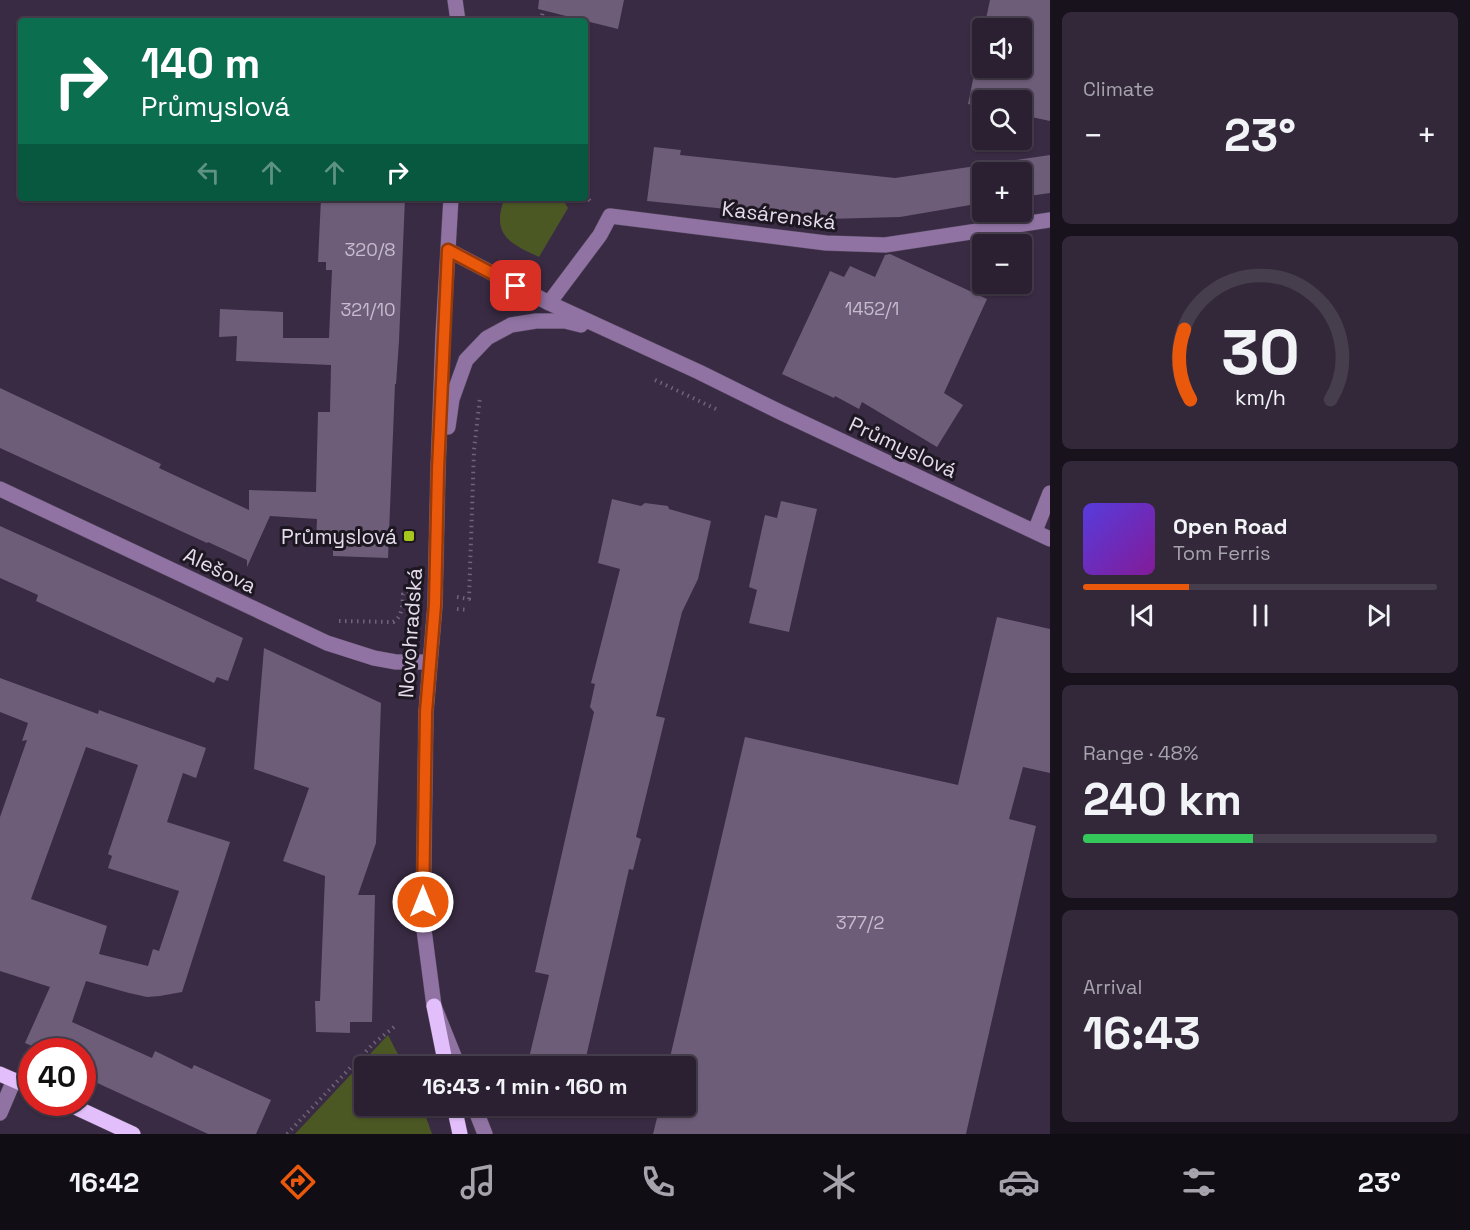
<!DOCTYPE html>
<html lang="en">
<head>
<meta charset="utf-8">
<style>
  body { margin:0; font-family:"Space Grotesk",sans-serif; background:#33283a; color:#f1f3f6; height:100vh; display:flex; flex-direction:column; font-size:22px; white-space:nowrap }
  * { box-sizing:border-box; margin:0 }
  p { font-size:20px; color:#a6a3ac }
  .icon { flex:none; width:33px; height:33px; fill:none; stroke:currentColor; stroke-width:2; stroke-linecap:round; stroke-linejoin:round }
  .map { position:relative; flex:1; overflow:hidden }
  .panel { display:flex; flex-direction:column; gap:12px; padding:12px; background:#18121c; width:420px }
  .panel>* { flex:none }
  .top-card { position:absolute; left:18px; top:18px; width:570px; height:183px; border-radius:6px; box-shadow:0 2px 4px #0004,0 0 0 2px #473e4d; background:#0b6e4f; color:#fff; overflow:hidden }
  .controls { position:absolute; left:972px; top:18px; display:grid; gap:12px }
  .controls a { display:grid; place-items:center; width:60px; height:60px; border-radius:6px; background:#2b2032; box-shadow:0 2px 4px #0004,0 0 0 2px #473e4d; font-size:30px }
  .speed { position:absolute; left:18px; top:1038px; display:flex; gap:12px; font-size:30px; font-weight:700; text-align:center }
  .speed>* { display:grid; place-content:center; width:78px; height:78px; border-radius:50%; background:#2b2032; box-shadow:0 2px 4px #0004,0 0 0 2px #473e4d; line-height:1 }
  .speed .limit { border:9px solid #d22; background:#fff; color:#111 }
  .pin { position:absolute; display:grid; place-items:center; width:51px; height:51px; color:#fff; margin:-26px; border-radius:12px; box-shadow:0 3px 9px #0006 }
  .me { position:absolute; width:66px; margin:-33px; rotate:0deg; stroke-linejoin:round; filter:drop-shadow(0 0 4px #0008) }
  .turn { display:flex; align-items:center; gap:21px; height:126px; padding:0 24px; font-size:27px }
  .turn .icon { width:78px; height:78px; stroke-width:2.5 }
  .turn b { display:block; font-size:42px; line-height:51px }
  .lanes { display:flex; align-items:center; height:57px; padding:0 24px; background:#0003; justify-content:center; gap:30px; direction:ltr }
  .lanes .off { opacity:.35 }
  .big { font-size:45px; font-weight:600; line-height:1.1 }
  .panel .tile { flex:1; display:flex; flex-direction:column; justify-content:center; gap:9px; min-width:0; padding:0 21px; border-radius:9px; background:#33283a }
  .panel .dial { align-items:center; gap:0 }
  .dial svg { height:156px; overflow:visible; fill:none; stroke:#473e4d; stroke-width:7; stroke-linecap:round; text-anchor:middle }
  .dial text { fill:#f1f3f6; stroke:none }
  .song { display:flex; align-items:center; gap:18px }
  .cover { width:72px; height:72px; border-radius:9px; background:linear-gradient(135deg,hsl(250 70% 55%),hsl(290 70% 35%)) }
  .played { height:6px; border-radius:3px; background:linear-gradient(90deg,#ea580c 30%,#473e4d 30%) }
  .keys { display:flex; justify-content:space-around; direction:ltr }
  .heat { display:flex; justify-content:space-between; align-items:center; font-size:33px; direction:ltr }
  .charge { height:9px; border-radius:4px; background:linear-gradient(90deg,#34c759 48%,#473e4d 0) }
  .trip { position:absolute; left:354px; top:1056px; width:342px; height:60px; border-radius:6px; background:#2b2032; box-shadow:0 2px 4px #0004,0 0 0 2px #473e4d; font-weight:600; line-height:60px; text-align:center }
  .menu { display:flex; height:96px; justify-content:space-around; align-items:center; background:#110d14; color:#a6a3ac }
  .menu .icon { width:42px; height:42px }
  .menu .current { color:#ea580c }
  .menu b { font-size:27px; color:#f1f3f6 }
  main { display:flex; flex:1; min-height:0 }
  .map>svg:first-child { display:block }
  .green { fill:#4b5824 }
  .building { fill:#6d5d78; fill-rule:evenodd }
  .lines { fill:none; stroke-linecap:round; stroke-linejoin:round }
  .minor-casing { stroke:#54475e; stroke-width:16 }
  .major-casing { stroke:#54475e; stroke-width:16 }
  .path { stroke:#6f6379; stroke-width:4; stroke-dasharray:1.5 4.5; stroke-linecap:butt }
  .minor { stroke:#9073a3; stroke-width:15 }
  .major { stroke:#e2bffa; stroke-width:15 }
  .route-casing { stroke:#983908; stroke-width:15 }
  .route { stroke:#ea580c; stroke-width:10 }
  .poi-dot { fill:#a7c71e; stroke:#1d1722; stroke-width:2 }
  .labels { text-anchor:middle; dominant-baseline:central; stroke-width:6; stroke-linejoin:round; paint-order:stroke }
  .number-label { font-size:18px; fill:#c6bcce }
  .street-label { font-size:21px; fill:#e4dbeb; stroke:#1d1722 }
  .poi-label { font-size:21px; fill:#e4dbeb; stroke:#1d1722; text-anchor:end }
</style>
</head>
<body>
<main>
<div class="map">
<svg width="1050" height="1134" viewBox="0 0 1050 1134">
  <rect width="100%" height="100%" fill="#392b43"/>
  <path class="green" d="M 504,198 L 562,198 L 568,208 L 539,257 C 521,248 499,241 500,218 C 500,211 503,204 504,198 Z
    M 388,1035 L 404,1066 L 364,1066 L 364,1106 L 422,1106 L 432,1134 L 295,1134 Z"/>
  <path class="building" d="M 539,0 L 624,0 L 618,29 L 538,9 Z
    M 990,0 L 1050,0 L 1050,121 L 1022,115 L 1022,100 L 982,100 L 982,107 L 968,104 L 982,36 L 982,68 L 1022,68 L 1022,28 L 984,28 Z
    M 654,147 L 681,150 L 680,155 L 895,178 L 1050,155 L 1050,193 L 1022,197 L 1022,172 L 982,172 L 982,203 L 900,217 L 827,219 L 647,201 Z
    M 321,198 L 405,198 L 399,341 L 396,384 L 395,384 L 388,558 L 333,556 L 333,542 L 316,542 L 317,519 L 270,516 L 247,567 L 247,560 L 208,542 L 207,543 L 0,448 L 0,388 L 161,464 L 159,468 L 249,510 L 249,490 L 316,492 L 318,412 L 330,412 L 331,365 L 236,361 L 237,336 L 219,337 L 220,309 L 283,312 L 283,338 L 329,338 L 332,270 L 326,270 L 326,262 L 318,262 Z
    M 890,254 L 987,299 L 944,393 L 963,405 L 937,447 L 862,402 L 859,409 L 835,396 L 834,398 L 782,374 L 830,271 L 844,277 L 850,266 L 875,277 L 885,255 Z
    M 612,499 L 641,506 L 645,503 L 668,506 L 669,509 L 711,521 L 698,579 L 682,612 L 656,716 L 665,718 L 636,837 L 641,839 L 633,870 L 629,869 L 584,1066 L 527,1066 L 549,975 L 535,972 L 594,712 L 590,707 L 595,684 L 591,683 L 620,569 L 598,563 Z
    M 781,501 L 817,509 L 789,632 L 749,623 L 757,590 L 749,587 L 765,515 L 777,518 Z
    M 0,526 L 156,597 L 243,638 L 228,681 L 217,677 L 214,683 L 36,601 L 38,595 L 0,578 Z
    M 997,617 L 1050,629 L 1050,773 L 1023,767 L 1009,819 L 1036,826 L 966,1134 L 653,1134 L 660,1106 L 686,1106 L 686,1066 L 668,1066 L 745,737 L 958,785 Z
    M 264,648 L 381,703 L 376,843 L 358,895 L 375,895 L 372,1022 L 350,1022 L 350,1033 L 316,1032 L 315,1001 L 320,1001 L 325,876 L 283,861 L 309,788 L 254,769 Z
    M 0,678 L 98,714 L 99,710 L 206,748 L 196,778 L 183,773 L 167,822 L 230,842 L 182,992 L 160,996 L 147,997 L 129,993 L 86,981 L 72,1022 L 152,1058 L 155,1051 L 192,1069 L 194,1065 L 271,1100 L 256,1134 L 208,1134 L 82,1076 L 82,1052 L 46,1052 L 25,1043 L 50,987 L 0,971 L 0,817 L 27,740 L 22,741 L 28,723 L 0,712 ZM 86,747 L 138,765 L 108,854 L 112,856 L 108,868 L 179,891 L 159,951 L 153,949 L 148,966 L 99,954 L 107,926 L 31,899 Z"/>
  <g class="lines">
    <g class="minor-casing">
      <path id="minor" d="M 455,0 L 458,21
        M 451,198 L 443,335 L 438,470 L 435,605 L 426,712 L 423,922 L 434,1006 L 458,1066
        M 448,250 L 549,303 L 699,372 L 780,412 L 1050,539
        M 549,303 L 600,235 L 610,216 L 826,243 L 885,245 L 1050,220
        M 448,427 L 452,399 L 466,360 L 487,338 L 511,325 L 536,321 L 565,321 L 581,325
        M 0,489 L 327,643 L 374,658 L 396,662 L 430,662
        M 1035,531 L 1050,493
        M 474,1106 L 485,1134
        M 0,1113 L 14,1080"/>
    </g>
    <g class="major-casing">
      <path id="major" d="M 434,1006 L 446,1066
        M 0,1074 L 32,1088
        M 64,1102 L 133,1134
        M 454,1106 L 460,1134"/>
    </g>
    <path class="path" d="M 541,21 L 545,0
      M 585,195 L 590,201
      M 655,380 L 716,409
      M 457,597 L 469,599 L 474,450 L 480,397
      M 457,609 L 469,610
      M 339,621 L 393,622 C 403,617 402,604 403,594 L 407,592 L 414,593
      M 287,1134 L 373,1044 L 394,1027"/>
    <use href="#minor" class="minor"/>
    <use href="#major" class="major"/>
  </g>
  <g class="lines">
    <g class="route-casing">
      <path id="route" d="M 423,902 L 426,712 L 435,605 L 438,470 L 448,250 L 516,286"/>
    </g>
    <use href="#route" class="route"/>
  </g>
  <rect class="poi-dot" x="403" y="530" width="12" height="12" rx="3"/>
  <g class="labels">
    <g class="number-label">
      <text x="370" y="249">320/8</text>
      <text x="872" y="308">1452/1</text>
      <text x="368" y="309">321/10</text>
      <text x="860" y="922">377/2</text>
    </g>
    <g class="street-label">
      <text transform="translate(779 215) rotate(7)">Kasárenská</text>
      <text transform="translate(903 447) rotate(25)">Průmyslová</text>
      <text transform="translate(220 570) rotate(26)">Alešova</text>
      <text transform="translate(410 633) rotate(-86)">Novohradská</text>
    </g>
    <g class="poi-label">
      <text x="397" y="536">Průmyslová</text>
    </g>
  </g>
</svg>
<div class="controls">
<a><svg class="icon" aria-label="sound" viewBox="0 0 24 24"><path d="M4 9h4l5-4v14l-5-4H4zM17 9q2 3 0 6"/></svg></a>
<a><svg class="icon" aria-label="search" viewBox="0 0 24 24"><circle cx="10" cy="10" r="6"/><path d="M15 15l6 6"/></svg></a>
<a>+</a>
<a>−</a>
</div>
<div class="speed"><div class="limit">40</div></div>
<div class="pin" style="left:516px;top:286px;background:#d93025"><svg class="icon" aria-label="arrive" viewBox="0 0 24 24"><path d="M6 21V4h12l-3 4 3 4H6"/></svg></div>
<svg class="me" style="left:423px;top:902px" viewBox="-20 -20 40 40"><circle r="17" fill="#ea580c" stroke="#fff" stroke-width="3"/><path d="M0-11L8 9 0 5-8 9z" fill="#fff"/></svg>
<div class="trip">16:43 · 1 min · 160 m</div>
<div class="top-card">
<div class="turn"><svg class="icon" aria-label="right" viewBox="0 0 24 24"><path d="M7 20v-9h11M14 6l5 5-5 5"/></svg><div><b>140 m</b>Průmyslová</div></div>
<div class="lanes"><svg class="icon off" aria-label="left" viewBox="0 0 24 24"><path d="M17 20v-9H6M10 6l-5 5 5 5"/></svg><svg class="icon off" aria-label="ahead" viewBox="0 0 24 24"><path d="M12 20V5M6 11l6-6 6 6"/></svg><svg class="icon off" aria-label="ahead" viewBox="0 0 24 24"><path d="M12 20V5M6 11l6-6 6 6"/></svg><svg class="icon" aria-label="right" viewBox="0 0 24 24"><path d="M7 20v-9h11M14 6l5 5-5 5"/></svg></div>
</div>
</div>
<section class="panel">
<div class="tile"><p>Climate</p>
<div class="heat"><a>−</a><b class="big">23°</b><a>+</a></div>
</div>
<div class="tile dial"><svg viewBox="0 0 100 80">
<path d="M14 69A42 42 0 1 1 86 69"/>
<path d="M14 69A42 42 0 0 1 11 33" stroke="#ea580c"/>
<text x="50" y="56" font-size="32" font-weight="700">30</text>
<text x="50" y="72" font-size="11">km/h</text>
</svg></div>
<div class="tile">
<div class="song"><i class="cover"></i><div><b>Open Road</b><p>Tom Ferris</p></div></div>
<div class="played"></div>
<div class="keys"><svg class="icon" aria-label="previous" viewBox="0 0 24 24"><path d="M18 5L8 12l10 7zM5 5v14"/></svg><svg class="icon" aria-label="pause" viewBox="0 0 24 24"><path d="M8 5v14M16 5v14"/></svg><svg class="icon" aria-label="next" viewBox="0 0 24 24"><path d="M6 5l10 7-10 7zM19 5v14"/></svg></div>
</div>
<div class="tile"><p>Range · 48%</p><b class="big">240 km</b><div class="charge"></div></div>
<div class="tile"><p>Arrival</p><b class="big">16:43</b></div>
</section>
</main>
<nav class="menu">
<b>16:42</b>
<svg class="icon current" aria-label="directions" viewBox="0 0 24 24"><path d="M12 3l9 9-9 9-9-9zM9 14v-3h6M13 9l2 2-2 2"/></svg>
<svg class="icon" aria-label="music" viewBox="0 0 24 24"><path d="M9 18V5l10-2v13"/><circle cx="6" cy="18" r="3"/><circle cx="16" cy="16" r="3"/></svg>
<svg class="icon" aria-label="phone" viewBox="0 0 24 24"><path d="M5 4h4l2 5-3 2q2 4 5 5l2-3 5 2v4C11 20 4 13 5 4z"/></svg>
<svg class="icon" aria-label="climate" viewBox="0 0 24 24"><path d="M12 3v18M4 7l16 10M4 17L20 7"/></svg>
<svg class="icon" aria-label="car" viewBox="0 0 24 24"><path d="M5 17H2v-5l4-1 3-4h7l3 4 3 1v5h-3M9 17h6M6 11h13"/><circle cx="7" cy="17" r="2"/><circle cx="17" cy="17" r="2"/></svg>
<svg class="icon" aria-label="filters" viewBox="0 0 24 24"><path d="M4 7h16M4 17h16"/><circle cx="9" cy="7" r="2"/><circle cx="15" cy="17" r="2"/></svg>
<b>23°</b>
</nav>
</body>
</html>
